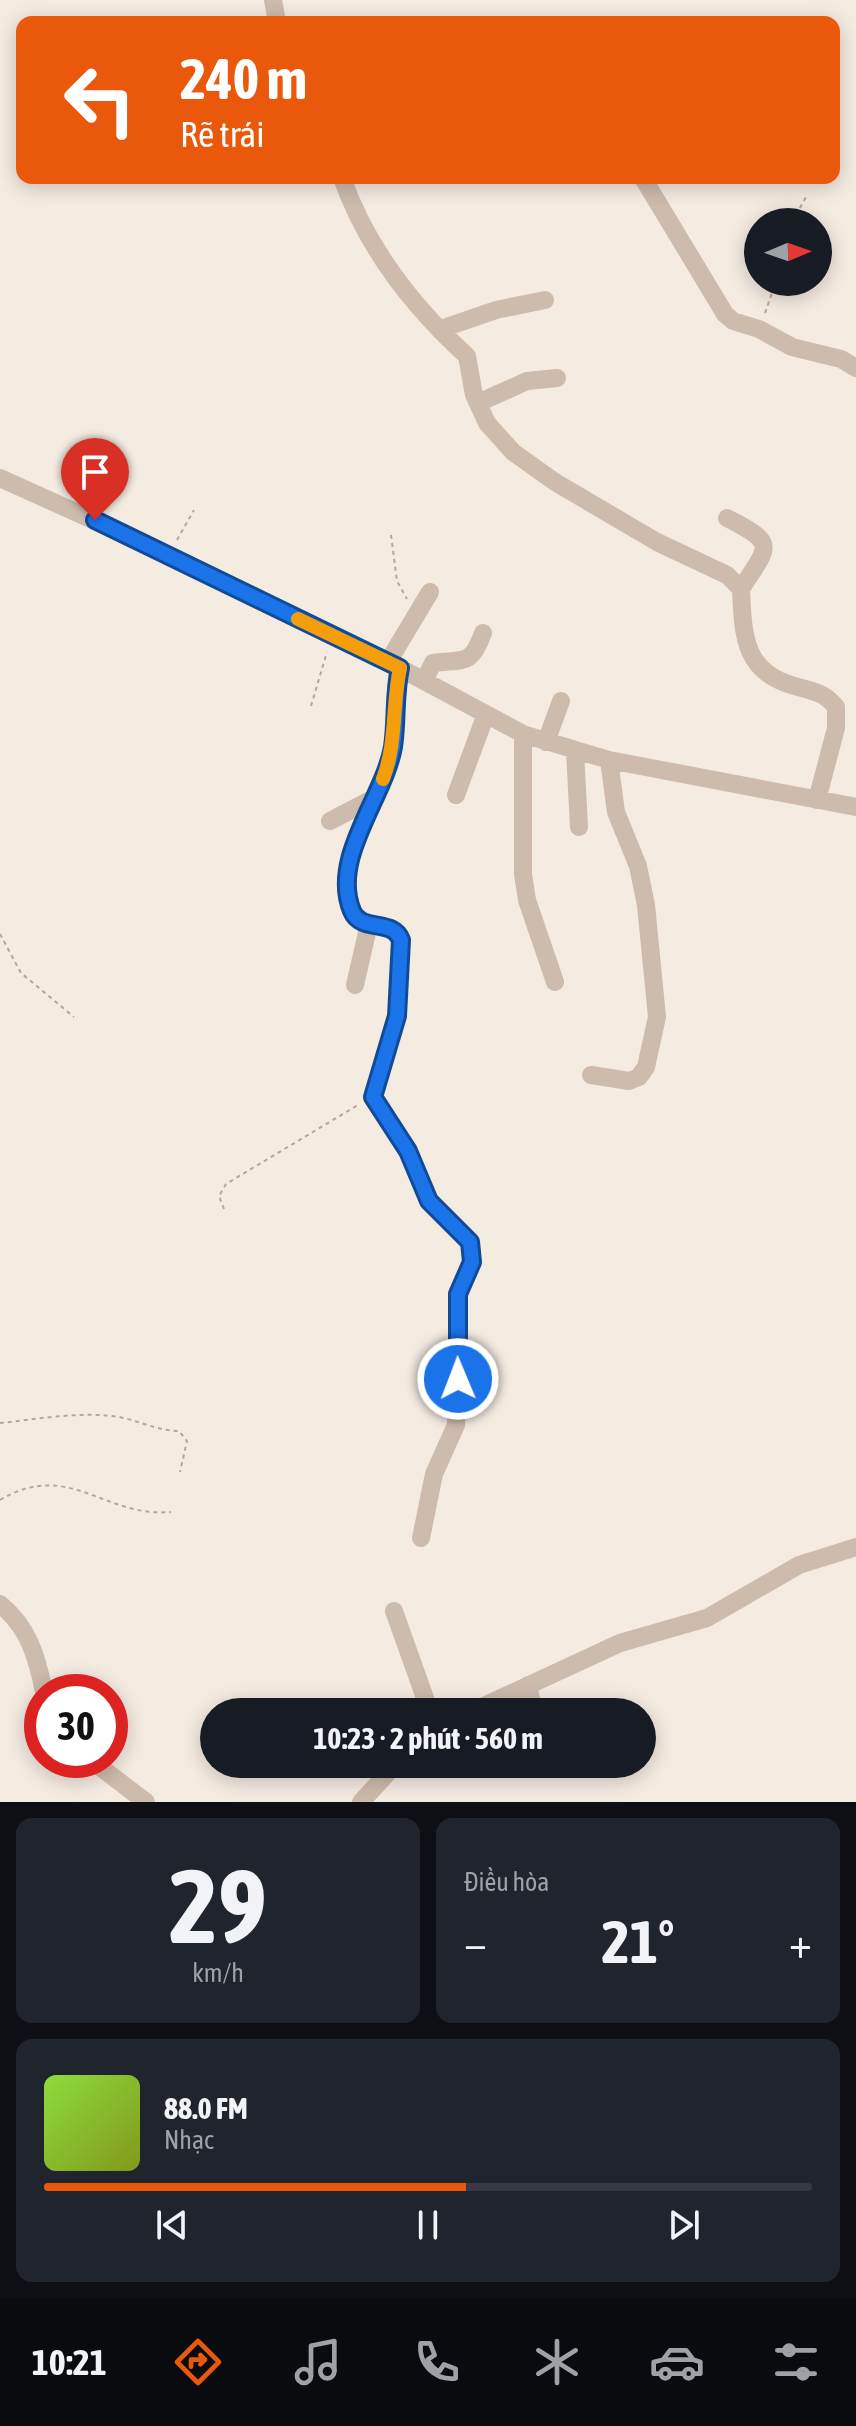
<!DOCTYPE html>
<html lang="vi">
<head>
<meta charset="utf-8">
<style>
  body { margin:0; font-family:"Asap Condensed",sans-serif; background:#20242c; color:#f1f3f6; height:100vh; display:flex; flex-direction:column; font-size:30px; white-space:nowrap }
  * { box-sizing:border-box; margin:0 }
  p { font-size:26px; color:#9ea1a6 }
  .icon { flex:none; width:44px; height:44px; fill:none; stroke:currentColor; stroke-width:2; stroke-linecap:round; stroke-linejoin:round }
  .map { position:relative; height:1802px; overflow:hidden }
  .details { display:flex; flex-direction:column; gap:16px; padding:16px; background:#0d0f14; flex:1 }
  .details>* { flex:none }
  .top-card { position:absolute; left:16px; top:16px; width:824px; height:168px; border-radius:16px; box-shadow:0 4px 20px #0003; background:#ea580c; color:#fff; overflow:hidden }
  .needle { width:52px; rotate:88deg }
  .fabs { position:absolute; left:744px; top:208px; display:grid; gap:16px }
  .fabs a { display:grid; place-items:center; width:88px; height:88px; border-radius:50%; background:#171b24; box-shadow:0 4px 20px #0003; font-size:40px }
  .speed { position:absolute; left:24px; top:1674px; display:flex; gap:16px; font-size:40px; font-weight:700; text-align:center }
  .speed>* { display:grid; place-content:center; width:104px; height:104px; border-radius:50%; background:#171b24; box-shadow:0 4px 20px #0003; line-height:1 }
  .speed .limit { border:12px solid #d22; background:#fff; color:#111 }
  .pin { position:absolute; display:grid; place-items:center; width:68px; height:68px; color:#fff; margin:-82px -34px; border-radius:50% 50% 50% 0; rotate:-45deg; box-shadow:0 0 8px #0007 }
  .pin .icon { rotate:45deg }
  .me { position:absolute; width:88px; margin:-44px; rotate:359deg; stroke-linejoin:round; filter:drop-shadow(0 0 6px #0008) }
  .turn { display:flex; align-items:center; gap:28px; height:168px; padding:0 32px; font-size:36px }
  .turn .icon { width:104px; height:104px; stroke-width:2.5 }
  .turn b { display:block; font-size:56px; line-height:68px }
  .big { font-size:60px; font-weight:700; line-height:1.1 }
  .details .card { flex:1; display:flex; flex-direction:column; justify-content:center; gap:12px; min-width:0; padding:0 28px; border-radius:16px; background:#20242c }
  .details .dial { align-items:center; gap:0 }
  .dial b { font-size:104px; line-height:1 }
  .song { display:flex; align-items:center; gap:24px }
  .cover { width:96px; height:96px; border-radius:12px; background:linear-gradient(135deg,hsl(90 70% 55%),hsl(70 70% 35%)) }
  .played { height:8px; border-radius:4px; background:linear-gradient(90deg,#ea580c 55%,#363941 55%) }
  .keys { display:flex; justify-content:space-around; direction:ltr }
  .heat { display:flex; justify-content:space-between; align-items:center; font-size:44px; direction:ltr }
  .details .tiles { flex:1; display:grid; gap:16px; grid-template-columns:1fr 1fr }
  .card:last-child { grid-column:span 2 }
  .trip { position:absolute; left:200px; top:1698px; width:456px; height:80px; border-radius:40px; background:#171b24; box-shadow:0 4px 20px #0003; font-weight:700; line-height:80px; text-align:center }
  .tabs { display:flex; height:128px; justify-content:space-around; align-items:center; background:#090b0e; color:#9ea1a6 }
  .tabs .icon { width:56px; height:56px }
  .tabs .selected { color:#ea580c }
  .tabs b { font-size:36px; color:#f1f3f6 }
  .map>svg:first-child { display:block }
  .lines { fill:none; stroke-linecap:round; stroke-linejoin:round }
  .path { stroke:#b9a596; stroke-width:2; stroke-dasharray:4 4; stroke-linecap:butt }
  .minor { stroke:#cdbbac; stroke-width:18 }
  .route-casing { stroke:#114b97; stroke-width:20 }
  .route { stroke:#1a73e8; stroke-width:14 }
  .slow { stroke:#f59e0b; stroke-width:14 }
</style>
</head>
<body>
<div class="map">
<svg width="856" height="1802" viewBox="0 0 856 1802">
  <rect width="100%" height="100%" fill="#f4ebe1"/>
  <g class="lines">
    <path class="path" d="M 792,222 L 806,197
      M 765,313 L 776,282
      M 391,535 L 397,581 L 407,599
      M 177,540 L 194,510
      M 311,706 L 327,652
      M 0,934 L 21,973 L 74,1017
      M 224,1209 L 219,1196 L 226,1184 L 358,1105
      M 0,1423 C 38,1419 81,1411 119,1417 C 140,1421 158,1431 179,1431 L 187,1441 L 180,1472
      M 0,1500 C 69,1459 104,1518 171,1512"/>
    <path class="minor" d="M 273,0 L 277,22
      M 342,178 C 367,248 414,308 467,356 L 474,395 L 487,423 L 513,452 L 555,482 L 657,542 L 727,575 L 741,589 C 743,637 744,674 798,687 C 814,691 826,694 836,707 L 836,728 L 817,800
      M 643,178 L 725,314 L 733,321 L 759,329 L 792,347 L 841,359 L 856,368
      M 441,329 L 496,310 L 545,300
      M 478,403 L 527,381 L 557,378
      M 0,478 L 146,544 L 400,668 L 523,734 L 609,760 L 856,807
      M 727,518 C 778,544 769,545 741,589
      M 388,662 L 430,592
      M 400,668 C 394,695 397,720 393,747 C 384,798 330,858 352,912 C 361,933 393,917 401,940 L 397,1016 L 373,1097 L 408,1151 L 429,1201 L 470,1242 L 472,1252 L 472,1262 L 458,1294 L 456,1425 L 434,1474 L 421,1538
      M 424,681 L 433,663 C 465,659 471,666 483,633
      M 523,734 L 523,874 L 527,900 L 555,982
      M 546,742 L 561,701
      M 575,751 L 579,827
      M 456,795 L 486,714
      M 330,821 L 376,797
      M 355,985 L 369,924
      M 591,1075 L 629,1081 L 639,1077 L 646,1067 L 657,1017 L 646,905 L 638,866 L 616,812 L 609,760
      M 0,1604 C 29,1628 37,1657 44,1692
      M 394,1611 L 430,1712
      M 528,1685 L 534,1712
      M 471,1712 L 620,1643 L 707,1618 L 799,1565 L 856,1547
      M 91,1760 L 146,1802
      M 361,1802 L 396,1764"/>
  </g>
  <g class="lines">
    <g class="route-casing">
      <path id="route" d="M 95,520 L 400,668 C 394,695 397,721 393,747 C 384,798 330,858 352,911 C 361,933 393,918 401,940 L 397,1016 L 373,1097 L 408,1151 L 429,1201 L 470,1242 L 472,1262 L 458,1294 L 458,1379"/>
    </g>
    <use href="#route" class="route"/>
    <path class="slow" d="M 298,619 L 400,668 C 392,705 397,742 383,779"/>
  </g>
</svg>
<div class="fabs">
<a><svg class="needle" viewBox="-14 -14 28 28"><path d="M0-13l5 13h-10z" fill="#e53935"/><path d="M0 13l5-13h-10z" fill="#9ea1a6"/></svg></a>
</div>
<div class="speed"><div class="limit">30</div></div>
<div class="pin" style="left:95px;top:520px;background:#d93025"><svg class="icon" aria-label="arrive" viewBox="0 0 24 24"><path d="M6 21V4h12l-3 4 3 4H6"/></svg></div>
<svg class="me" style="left:458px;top:1379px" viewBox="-20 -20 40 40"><circle r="17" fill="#1a73e8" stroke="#fff" stroke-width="3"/><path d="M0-11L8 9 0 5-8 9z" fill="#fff"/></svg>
<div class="trip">10:23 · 2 phút · 560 m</div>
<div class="top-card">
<div class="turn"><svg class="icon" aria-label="left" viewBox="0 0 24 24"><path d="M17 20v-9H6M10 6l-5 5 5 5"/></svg><div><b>240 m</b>Rẽ trái</div></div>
</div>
</div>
<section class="details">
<div class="tiles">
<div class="card dial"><b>29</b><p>km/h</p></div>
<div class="card"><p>Điều hòa</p>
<div class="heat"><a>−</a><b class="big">21°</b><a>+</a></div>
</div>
<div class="card">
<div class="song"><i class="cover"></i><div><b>88.0 FM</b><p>Nhạc</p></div></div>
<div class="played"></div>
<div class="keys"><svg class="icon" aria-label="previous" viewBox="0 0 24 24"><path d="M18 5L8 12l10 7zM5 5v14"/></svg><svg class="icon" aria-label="pause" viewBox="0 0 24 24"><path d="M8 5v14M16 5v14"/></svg><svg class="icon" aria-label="next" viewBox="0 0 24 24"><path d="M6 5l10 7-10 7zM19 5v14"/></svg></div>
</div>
</div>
</section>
<nav class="tabs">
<b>10:21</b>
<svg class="icon selected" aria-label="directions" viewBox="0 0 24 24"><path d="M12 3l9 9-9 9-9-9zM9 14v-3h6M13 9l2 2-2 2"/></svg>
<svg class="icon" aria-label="music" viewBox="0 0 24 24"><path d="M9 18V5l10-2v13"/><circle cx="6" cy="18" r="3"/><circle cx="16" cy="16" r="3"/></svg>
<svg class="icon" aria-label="phone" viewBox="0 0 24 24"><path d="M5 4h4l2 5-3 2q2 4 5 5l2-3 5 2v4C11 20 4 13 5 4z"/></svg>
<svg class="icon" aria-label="climate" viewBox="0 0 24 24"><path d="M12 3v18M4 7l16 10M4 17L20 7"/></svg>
<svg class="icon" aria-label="car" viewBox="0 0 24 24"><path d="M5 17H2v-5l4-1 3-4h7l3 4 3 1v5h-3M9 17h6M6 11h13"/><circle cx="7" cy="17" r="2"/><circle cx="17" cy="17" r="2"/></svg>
<svg class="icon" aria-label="filters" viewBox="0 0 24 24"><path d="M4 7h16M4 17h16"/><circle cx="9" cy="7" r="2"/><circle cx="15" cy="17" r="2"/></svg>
</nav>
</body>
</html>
